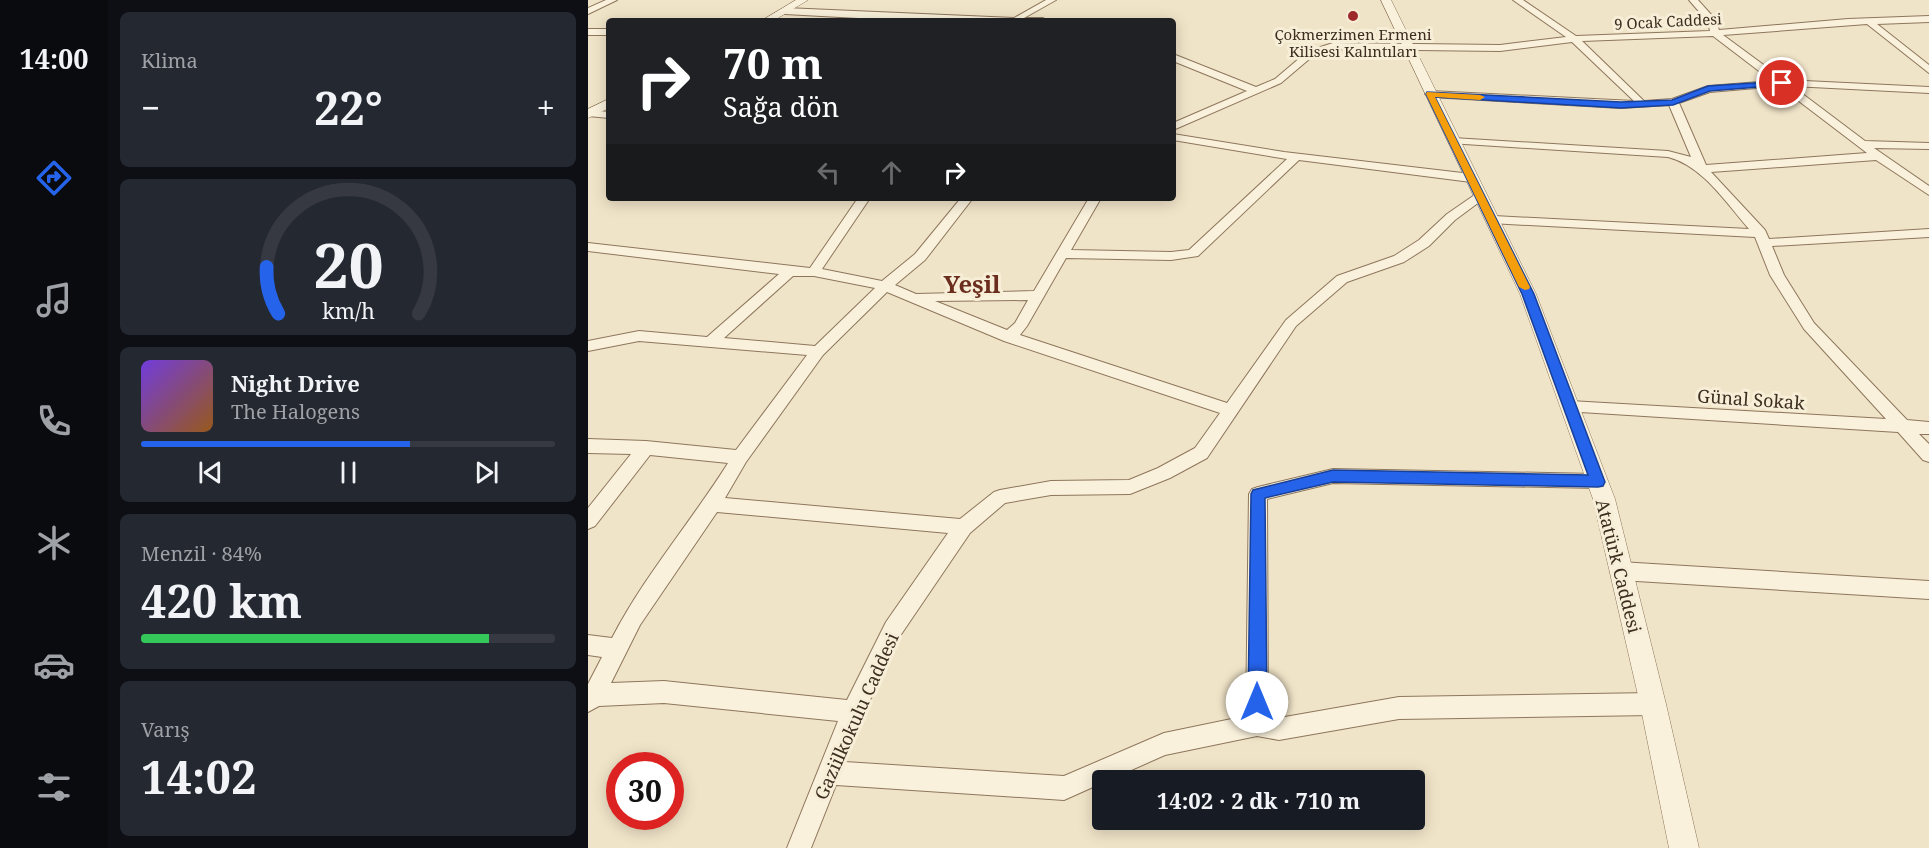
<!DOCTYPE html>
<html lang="tr">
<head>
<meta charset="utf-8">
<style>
  body { margin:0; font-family:"Noto Serif",serif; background:#242831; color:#f1f3f6; height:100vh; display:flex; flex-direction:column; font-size:22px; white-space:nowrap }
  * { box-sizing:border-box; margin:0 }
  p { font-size:20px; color:#9ea1a6 }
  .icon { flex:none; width:33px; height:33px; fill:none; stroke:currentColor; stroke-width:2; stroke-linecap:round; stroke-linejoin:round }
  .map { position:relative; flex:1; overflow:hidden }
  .panel { display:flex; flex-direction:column; gap:12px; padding:12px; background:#0d0f14; width:480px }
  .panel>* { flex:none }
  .top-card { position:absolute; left:18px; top:18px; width:570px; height:183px; border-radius:6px; box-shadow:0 3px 15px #0003; background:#202124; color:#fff; overflow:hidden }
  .speed { position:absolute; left:18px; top:752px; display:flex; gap:12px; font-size:30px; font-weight:700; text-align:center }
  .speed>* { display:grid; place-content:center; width:78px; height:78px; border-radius:50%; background:#171b24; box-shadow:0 3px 15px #0003; line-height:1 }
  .speed .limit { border:9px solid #d22; background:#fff; color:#111 }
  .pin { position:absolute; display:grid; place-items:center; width:51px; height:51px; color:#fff; margin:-26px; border:3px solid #fff; border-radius:50%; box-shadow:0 2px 6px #0007 }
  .me { position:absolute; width:66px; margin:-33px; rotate:0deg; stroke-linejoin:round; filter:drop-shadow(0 0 4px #0008) }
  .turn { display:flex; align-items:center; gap:21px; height:126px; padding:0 18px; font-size:27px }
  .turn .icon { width:78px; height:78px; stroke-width:2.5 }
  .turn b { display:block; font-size:42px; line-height:51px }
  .lanes { display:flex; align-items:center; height:57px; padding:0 18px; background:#0003; justify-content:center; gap:30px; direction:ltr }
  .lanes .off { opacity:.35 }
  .big { font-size:45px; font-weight:700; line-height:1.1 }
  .panel .widget { flex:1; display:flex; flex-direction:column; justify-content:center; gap:9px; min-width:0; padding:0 21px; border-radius:9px; background:#242831 }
  .panel .dial { align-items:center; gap:0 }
  .dial svg { height:156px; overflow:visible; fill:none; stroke:#363941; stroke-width:7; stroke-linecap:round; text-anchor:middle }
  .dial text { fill:#f1f3f6; stroke:none }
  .song { display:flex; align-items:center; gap:18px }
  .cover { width:72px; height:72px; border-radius:9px; background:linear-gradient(135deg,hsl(260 70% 55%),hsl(30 70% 35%)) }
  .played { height:6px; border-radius:3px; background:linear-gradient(90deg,#2563eb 65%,#363941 65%) }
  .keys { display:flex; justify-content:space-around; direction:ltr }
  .heat { display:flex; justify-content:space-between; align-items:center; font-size:33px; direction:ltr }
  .charge { height:9px; border-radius:4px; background:linear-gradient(90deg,#34c759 84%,#363941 0) }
  .trip { position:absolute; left:504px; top:770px; width:333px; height:60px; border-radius:6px; background:#171b24; box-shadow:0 3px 15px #0003; font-weight:700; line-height:60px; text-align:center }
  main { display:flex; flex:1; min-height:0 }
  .menu { display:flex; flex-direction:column; width:108px; justify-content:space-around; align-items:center; background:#090b0e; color:#9ea1a6 }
  .menu .icon { width:42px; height:42px }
  .menu .on { color:#2563eb }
  .menu b { font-size:27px; color:#f1f3f6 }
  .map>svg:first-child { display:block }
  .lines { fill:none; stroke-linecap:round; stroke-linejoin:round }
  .minor-casing { stroke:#8d765c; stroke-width:2 }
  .tertiary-casing { stroke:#8d765c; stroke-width:1 }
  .minor { fill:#faf1dc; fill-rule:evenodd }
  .tertiary { fill:#faf1dc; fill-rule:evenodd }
  .route { fill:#2563eb; stroke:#184099; stroke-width:1.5 }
  .slow { fill:#f59e0b }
  .poi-dot { fill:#9e2a2b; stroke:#f7eed8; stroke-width:2 }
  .labels { text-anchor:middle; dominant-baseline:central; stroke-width:6; stroke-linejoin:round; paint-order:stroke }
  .far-street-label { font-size:15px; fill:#3d2e20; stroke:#f7eed8 }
  .far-poi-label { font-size:15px; fill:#3d2e20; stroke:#f7eed8 }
  .street-label { font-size:18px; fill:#3d2e20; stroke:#f7eed8 }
  .district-label { font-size:24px; font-weight:bold; fill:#6b2e1e; stroke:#f7eed8 }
</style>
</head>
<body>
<main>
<nav class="menu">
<b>14:00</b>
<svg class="icon on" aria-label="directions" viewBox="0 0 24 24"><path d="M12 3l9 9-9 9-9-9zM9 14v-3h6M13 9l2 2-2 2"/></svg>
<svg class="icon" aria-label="music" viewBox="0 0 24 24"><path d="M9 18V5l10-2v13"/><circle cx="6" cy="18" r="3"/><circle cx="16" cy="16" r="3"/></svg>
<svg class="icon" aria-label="phone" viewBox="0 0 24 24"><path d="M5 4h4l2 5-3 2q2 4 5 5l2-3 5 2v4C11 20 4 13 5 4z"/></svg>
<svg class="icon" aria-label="climate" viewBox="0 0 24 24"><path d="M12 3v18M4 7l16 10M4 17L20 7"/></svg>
<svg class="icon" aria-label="car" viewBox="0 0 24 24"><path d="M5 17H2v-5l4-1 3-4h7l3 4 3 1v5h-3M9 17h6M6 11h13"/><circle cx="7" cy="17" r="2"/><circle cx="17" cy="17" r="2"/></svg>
<svg class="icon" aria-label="filters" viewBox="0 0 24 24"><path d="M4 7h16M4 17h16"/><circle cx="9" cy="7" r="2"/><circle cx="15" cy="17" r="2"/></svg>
</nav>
<section class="panel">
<div class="widget"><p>Klima</p>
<div class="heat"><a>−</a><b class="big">22°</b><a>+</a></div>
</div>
<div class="widget dial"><svg viewBox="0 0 100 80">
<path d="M14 69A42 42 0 1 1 86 69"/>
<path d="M14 69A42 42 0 0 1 8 45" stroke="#2563eb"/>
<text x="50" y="56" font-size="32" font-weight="700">20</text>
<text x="50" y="72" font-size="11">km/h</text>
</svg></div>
<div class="widget">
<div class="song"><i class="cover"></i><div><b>Night Drive</b><p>The Halogens</p></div></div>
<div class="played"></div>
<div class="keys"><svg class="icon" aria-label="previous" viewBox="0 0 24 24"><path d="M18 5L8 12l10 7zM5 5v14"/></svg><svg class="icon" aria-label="pause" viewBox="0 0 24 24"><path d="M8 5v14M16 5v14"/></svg><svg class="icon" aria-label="next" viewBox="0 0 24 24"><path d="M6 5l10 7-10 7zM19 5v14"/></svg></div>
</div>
<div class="widget"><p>Menzil · 84%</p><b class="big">420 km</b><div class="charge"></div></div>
<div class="widget"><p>Varış</p><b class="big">14:02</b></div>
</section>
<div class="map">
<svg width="1341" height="848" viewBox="0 0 1341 848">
  <rect width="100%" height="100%" fill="#f0e4c8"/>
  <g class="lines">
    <g class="minor-casing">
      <path id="minor" d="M 18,0 L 29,0 L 0,14 L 0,8 Z
        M 458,0 L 468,0 L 436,18 L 455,18 L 459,21 L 325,21 L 197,14 L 193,11 L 197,8 L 426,18 Z
        M 925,0 L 935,0 L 988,36 L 1122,31 L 1120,22 L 1101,0 L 1110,0 L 1127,19 L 1131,30 L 1260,19 L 1341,16 L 1341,22 L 1289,24 L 1341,65 L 1341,73 L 1279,24 L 1135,35 L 1196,80 L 1341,87 L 1341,93 L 1204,86 L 1277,141 L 1341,143 L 1341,149 L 1286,148 L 1341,186 L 1341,195 L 1288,160 L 1123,172 L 1177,230 L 1181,239 L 1341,229 L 1341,237 L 1184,246 L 1196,275 L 1226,323 L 1319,420 L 1341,422 L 1341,434 L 1331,434 L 1341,444 L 1341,462 L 1335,460 L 1310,432 L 976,411 L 974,407 L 976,403 L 982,401 L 1298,419 L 1216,329 L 1182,275 L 1167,237 L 902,223 L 900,220 L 906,216 L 1161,229 C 1138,203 1115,166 1080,157 L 861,143 L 861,139 L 865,138 L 1080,151 L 1103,157 L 1081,105 L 1033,108 L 842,97 L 837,94 L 842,91 L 1046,101 L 984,42 L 912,51 L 746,49 L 726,55 L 693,83 L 585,130 L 585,123 L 659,91 L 585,61 L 585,54 L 668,87 L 687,79 L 720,51 L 745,43 L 912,45 L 978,37 ZM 1125,36 L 1184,81 L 1120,86 L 1084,99 L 1056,101 L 994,41 ZM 1191,86 L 1279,153 L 1118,165 L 1091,103 L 1122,92 Z
        M 0,29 L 21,29 L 21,35 L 0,35 Z
        M 0,110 L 21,112 L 21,118 L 0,116 Z
        M 585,134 L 696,152 L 883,174 L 889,178 L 883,182 L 711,160 L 610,256 L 583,260 L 478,258 L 439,326 L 432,335 L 639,403 L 698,320 L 749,276 L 806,256 L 831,240 L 859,214 L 888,194 L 896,194 L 898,197 L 867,220 L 841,246 L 816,262 L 759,282 L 708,326 L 619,458 L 582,478 L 542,494 L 463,495 L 417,503 L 382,533 L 312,636 L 274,717 L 257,762 L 476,776 L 576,733 L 658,716 L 661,494 L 664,489 L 670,487 L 745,469 L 1009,474 L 1015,476 L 1018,481 L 1015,486 L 1009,488 L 745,483 L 679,499 L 680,716 L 691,718 L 811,697 L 1065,693 L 1073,696 L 1076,704 L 1073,712 L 1065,715 L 811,719 L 691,740 L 669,736 L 577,755 L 521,780 L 514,780 L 514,783 L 476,800 L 248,785 L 223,848 L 199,848 L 250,721 L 76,703 L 11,706 L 0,712 L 0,684 L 14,657 L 0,655 L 0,635 L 24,638 C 56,576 103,522 140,463 L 62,455 L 7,526 L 0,529 L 0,508 L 43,454 L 0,453 L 0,439 L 58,441 L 148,450 L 219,355 L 51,341 L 0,351 L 0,341 L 51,331 L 119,337 L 191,274 L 0,251 L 0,243 L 222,268 L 270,198 L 282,198 L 234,269 L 294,281 L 327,254 L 373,198 L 385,198 L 337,260 L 307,285 L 328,294 L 446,291 L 501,198 L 513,198 L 483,250 L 583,252 L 601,250 L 699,159 L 585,140 ZM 205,276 L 226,276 L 287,288 L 227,346 L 136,338 ZM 299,292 L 416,341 L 632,413 L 607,448 L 570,468 L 541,480 L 463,481 L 412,490 L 406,492 L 372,519 L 137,498 L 158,462 L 235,355 ZM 440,300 L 427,323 L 419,330 L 347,301 ZM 129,512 L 360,533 L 298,622 L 259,700 L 76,681 L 23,683 L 52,625 Z
        M 1032,562 L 1341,581 L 1341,599 L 1032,580 L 1025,577 L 1022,571 L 1025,565 Z"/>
    </g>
    <g class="tertiary-casing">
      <path id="tertiary" d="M 208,0 L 220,0 L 185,21 L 173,21 Z
        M 793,0 L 803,0 L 948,294 L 1027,499 L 1078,704 L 1111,848 L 1081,848 L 1052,704 L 1005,499 L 932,294 Z
        M 21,99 L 21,108 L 0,118 L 0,109 Z"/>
    </g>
    <use href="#minor" class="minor"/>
    <use href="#tertiary" class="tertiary"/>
  </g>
  <path class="route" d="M 1194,81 L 1196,82 L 1196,85 L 1122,91 L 1085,105 L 1033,108 L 847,97 L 946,294 L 1017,482 L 1015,486 L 1010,487 L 745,482 L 677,498 L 679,702 L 676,709 L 669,711 L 663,709 L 660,702 L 663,494 L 665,490 L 745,470 L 1000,475 L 934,294 L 838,94 L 839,92 L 1033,102 L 1084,100 L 1120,86 Z"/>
  <path class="slow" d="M 839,92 L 892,95 L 897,97 L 892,100 L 847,97 L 942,287 L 941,289 L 937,290 L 931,287 L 838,94 Z"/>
  <circle class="poi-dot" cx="765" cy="16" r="6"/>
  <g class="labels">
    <g class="far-street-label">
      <text transform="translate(1080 21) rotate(-3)">9 Ocak Caddesi</text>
    </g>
    <g class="far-poi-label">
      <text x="765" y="34">Çokmerzimen Ermeni<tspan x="765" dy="17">Kilisesi Kalıntıları</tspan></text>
    </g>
    <g class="street-label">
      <text transform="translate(1163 399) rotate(4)">Günal Sokak</text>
      <text transform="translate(1031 566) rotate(76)">Atatürk Caddesi</text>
      <text transform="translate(268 716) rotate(-66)">Gaziilkokulu Caddesi</text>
    </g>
    <g class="district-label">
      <text x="384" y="283">Yeşil</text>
    </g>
  </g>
</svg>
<div class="speed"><div class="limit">30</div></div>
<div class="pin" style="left:1194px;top:83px;background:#d93025"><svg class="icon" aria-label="arrive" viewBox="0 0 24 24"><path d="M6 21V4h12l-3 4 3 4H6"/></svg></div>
<svg class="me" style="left:669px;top:702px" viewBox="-20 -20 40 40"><circle r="19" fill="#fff"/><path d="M0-13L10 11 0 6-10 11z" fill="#2563eb"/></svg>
<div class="trip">14:02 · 2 dk · 710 m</div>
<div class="top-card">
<div class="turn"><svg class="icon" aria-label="right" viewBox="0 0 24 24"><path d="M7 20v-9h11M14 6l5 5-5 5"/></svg><div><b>70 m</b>Sağa dön</div></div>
<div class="lanes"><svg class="icon off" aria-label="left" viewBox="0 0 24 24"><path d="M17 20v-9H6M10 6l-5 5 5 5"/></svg><svg class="icon off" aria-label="ahead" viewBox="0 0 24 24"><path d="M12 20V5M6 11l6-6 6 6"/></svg><svg class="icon" aria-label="right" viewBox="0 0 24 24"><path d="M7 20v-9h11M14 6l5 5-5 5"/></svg></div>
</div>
</div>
</main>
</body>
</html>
